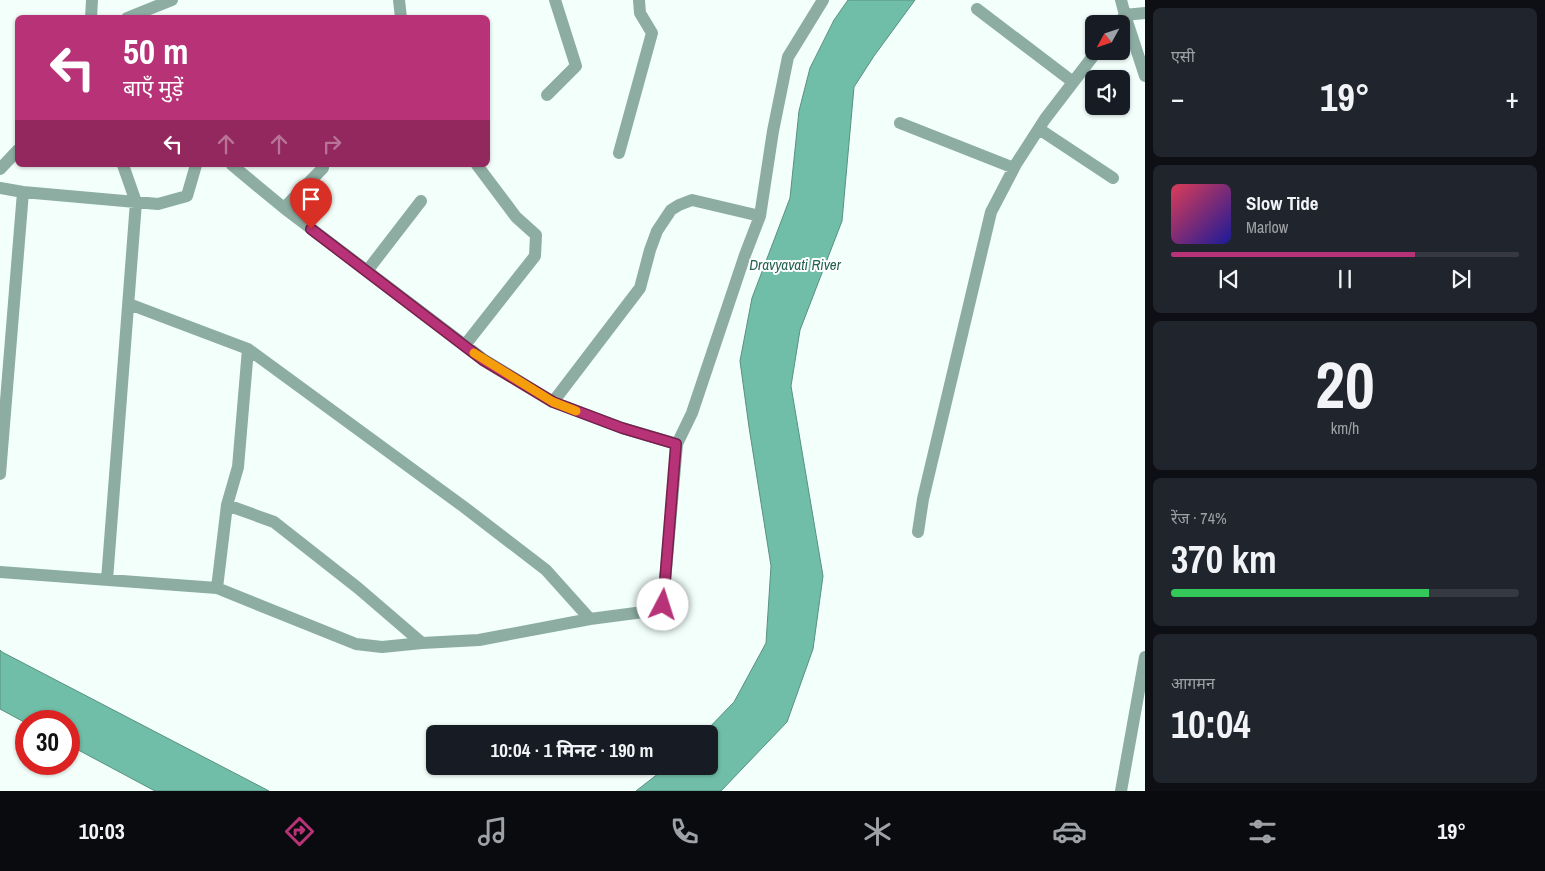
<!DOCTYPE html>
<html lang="hi">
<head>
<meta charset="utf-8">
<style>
  body { margin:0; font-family:"Archivo Narrow","Noto Sans Devanagari",sans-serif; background:#20242c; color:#f1f3f6; height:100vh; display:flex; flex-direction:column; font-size:19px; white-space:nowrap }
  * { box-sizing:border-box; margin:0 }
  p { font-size:16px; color:#9ea1a6 }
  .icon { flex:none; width:28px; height:28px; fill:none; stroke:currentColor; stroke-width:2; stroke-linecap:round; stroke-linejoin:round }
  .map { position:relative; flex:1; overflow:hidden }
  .side { display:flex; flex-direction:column; gap:8px; padding:8px; background:#0d0f14; width:400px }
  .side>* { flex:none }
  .hud { position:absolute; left:15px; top:15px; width:475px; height:152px; border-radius:8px; box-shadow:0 1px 4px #0004; background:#b73276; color:#fff; overflow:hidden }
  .needle { width:32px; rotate:230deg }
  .controls { position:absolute; left:1085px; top:15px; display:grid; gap:10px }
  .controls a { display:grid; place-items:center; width:45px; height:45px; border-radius:8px; background:#171b24; box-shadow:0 1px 4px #0004; font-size:25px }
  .speed { position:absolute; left:15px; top:710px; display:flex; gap:10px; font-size:25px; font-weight:700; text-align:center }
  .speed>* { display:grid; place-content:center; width:65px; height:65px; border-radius:50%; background:#171b24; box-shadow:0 1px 4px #0004; line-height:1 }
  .speed .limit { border:8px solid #d22; background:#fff; color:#111 }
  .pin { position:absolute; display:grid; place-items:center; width:42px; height:42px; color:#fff; margin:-51px -21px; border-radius:50% 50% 50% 0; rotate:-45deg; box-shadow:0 0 5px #0007 }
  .pin .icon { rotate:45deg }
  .me { position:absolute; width:55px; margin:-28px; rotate:5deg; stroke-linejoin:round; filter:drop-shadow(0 0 4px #0008) }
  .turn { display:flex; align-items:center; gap:18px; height:105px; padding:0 25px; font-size:22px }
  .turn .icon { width:65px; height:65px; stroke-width:2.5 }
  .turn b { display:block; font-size:35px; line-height:42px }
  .lanes { display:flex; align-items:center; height:48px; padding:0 25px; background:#0003; justify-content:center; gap:25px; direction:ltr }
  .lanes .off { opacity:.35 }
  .big { font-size:38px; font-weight:700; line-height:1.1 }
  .side .widget { flex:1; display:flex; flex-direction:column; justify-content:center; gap:8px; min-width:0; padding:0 18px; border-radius:8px; background:#20242c }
  .side .dial { align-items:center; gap:0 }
  .dial b { font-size:65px; line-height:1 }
  .song { display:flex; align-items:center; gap:15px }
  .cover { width:60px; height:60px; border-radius:8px; background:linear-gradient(135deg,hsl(350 70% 55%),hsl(240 70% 35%)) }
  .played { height:5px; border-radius:2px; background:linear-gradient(90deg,#b73276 70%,#363941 70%) }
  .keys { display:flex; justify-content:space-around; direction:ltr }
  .heat { display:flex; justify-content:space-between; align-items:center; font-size:28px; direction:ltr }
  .charge { height:8px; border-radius:4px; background:linear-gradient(90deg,#34c759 74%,#363941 0) }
  .trip { position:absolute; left:426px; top:725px; width:292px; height:50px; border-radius:8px; background:#171b24; box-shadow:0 1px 4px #0004; font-weight:700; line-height:50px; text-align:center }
  .tab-bar { display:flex; height:80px; justify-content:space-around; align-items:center; background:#090b0e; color:#9ea1a6 }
  .tab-bar .icon { width:35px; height:35px }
  .tab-bar .active { color:#b73276 }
  .tab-bar b { font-size:22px; color:#f1f3f6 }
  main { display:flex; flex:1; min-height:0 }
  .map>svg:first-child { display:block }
  .water { fill:#70bea7; stroke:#599181 }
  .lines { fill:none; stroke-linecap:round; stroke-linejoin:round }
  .street { stroke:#8dada3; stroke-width:12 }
  .route-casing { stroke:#77204d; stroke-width:12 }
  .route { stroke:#b73276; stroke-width:9 }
  .slow { stroke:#f59e0b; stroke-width:9 }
  .labels { text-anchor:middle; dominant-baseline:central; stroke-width:4; stroke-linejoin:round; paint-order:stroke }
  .water-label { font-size:15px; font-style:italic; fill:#246252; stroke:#fff }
</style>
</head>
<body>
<main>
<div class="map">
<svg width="1145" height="791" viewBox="0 0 1145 791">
  <rect width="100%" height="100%" fill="#f2fffa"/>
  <path class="water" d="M 848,0 L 915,0 L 874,56 L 854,87 L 842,221 L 800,330 L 791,386 L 823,576 L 813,649 L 787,722 L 721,791 L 636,791 L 668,766 L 710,766 L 710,734 L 703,734 L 734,702 L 766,643 L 771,566 L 749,427 L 740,361 L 752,298 L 790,198 L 799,111 L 810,68 L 834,20 Z
    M 0,650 L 2,652 L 269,791 L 155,791 L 69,745 L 69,721 L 26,721 L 26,723 L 0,709 Z"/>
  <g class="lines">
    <path class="street" d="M 399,0 L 401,18
      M 977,9 L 1073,82
      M 1145,13 L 1125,15 L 1145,76
      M 91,18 L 92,0
      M 127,18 L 172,0
      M 1118,24 L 1125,15 L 1121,0
      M 547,95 L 576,66 L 555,0
      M 900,123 L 1014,168
      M 1039,129 L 1113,178
      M 619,153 L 652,33 L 640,13 L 639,0
      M 232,165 L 284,208 L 323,168 L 323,165
      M 0,169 L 18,150
      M 0,188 L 23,192 L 158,204 L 187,196 L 196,165
      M 284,208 L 483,359 L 553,402 L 622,428 L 677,444 L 663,605 L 651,611 L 590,619
      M 367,271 L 421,201
      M 129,304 L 248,349 L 464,507 L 546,570 L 590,619 L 479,640 L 422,643
      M 465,345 L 535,256 L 536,235 L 516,217 L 477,165
      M 553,402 L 640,288 L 650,250 L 657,231 L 671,210 L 679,205 L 692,200 L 760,216
      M 677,444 L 692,413 L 745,255 L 760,216 L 773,131 L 788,57 L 823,0
      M 0,474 L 23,192
      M 918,532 L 923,499 L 991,212 L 1016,164 L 1045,119 L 1097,51
      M 0,572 L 217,588 L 227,505 L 238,467 L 248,349
      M 107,580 L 136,202 L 123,165
      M 217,588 L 356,644 L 382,647 L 422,643 L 358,588 L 274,522 L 227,505
      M 1121,791 L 1145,657"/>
  </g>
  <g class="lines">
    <g class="route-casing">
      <path id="route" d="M 311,229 L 483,360 L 553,402 L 622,428 L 676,444 L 663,605"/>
    </g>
    <use href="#route" class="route"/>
    <path class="slow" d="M 474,353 L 553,402 L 576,411"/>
  </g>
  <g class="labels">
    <g class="water-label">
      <text x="795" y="264">Dravyavati River</text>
    </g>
  </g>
</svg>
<div class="controls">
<a><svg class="needle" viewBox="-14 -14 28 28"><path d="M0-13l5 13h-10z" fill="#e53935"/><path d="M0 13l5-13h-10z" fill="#9ea1a6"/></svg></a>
<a><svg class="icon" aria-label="sound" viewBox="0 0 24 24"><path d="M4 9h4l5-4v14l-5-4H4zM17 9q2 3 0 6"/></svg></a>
</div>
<div class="speed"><div class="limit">30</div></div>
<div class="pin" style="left:311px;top:229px;background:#d93025"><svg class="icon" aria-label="arrive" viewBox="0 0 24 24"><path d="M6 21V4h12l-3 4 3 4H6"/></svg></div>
<svg class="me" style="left:663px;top:605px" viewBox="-20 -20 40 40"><circle r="19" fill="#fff"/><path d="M0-13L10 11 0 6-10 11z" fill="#b73276"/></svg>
<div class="trip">10:04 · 1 मिनट · 190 m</div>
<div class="hud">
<div class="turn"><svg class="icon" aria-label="left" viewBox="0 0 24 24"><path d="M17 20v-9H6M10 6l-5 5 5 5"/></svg><div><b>50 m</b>बाएँ मुड़ें</div></div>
<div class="lanes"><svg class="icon" aria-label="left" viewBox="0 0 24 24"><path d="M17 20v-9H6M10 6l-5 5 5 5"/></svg><svg class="icon off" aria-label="ahead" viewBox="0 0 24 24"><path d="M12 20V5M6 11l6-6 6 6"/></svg><svg class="icon off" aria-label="ahead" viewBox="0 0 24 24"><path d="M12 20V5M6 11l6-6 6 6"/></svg><svg class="icon off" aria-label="right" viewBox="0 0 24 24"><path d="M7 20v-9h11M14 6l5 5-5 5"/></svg></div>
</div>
</div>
<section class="side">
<div class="widget"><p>एसी</p>
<div class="heat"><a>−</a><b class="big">19°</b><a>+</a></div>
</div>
<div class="widget">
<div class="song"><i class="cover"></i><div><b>Slow Tide</b><p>Marlow</p></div></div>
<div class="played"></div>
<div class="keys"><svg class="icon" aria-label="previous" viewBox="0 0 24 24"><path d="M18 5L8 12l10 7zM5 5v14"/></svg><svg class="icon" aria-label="pause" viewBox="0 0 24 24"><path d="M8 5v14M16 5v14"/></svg><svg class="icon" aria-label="next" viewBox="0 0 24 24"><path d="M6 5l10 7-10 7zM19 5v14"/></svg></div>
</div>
<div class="widget dial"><b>20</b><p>km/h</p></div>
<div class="widget"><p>रेंज · 74%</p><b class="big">370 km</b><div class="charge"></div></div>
<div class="widget"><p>आगमन</p><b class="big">10:04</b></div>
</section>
</main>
<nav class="tab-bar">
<b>10:03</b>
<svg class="icon active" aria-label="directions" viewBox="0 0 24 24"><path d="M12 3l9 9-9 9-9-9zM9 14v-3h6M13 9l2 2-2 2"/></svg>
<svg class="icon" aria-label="music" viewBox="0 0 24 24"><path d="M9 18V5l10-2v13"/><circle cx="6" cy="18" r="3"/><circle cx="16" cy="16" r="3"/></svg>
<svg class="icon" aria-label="phone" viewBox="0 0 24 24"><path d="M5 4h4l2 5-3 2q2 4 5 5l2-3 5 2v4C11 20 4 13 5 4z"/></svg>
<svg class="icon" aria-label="climate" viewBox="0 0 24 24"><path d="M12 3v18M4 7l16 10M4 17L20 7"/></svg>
<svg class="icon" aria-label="car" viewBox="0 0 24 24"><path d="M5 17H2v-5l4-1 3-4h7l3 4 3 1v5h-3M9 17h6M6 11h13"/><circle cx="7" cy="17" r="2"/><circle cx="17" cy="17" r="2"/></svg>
<svg class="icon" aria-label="filters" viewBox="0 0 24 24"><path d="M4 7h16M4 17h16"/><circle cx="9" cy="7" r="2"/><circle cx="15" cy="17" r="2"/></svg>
<b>19°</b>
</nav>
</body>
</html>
